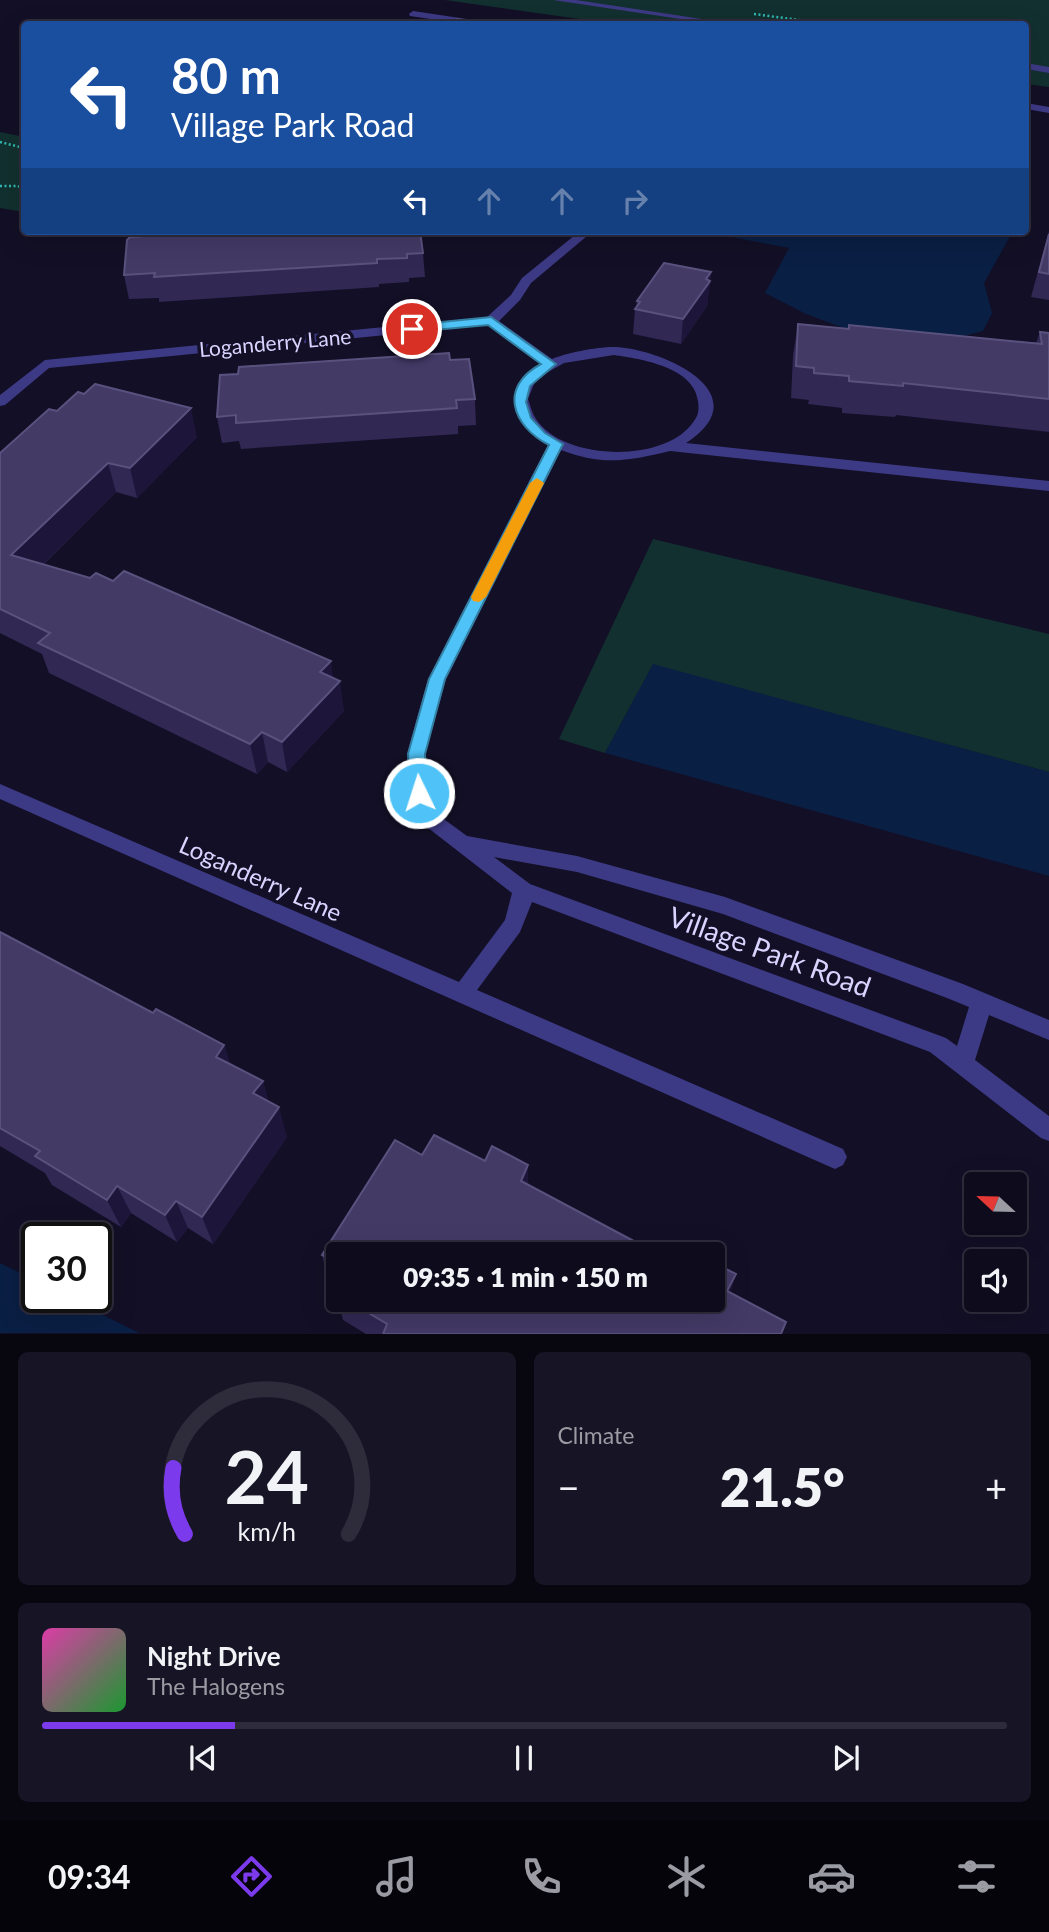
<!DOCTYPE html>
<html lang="en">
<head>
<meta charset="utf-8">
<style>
  body { margin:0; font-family:Lato,sans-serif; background:#171425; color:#f1f3f6; height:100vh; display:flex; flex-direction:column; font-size:26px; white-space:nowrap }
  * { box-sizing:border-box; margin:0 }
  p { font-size:23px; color:#9b9ba3 }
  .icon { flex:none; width:38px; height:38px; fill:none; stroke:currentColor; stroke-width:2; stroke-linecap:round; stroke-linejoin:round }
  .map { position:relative; height:1334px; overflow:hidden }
  .details { display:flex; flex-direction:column; gap:18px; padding:18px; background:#08060f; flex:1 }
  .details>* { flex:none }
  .hud { position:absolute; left:21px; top:21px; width:1008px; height:214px; border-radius:7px; box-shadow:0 7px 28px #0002,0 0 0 2px #2e2b3b; background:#1a4fa0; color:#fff; overflow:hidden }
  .needle { width:46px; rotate:292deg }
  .fabs { position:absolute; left:964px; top:1172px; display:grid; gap:14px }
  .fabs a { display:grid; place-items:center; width:63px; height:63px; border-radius:7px; background:#0e0b1c; box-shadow:0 7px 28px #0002,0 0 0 2px #2e2b3b; font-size:35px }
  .speed { position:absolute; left:21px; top:1222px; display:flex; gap:14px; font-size:35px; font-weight:700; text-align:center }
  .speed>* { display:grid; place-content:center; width:91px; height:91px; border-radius:50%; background:#0e0b1c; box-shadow:0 7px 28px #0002,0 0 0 2px #2e2b3b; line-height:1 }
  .speed .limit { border:4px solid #111; border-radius:10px; background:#fff; color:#111 }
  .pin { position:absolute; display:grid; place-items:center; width:60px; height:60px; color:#fff; margin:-30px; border:4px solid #fff; border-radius:50%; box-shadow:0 2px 7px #0007 }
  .me { position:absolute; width:77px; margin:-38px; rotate:356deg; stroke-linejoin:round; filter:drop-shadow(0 0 5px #0008) }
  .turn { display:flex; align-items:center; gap:24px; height:147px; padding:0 35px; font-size:32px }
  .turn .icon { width:91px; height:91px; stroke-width:2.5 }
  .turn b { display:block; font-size:49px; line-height:60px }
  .lanes { display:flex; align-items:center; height:66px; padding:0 35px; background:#0003; justify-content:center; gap:35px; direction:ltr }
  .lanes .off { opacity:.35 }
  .big { font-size:52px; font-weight:800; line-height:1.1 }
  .details .card { flex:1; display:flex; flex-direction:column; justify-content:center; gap:10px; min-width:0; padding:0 24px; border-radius:10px; background:#171425 }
  .details .dial { align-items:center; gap:0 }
  .dial svg { height:182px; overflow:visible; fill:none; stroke:#2e2b3b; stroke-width:7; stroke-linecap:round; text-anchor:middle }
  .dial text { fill:#f1f3f6; stroke:none }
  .song { display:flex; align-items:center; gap:21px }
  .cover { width:84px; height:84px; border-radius:10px; background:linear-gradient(135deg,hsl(320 70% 55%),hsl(130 70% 35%)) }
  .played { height:7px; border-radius:4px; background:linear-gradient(90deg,#7c3aed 20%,#2e2b3b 20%) }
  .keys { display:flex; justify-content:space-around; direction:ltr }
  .heat { display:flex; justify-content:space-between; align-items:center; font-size:38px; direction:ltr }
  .details .tiles { flex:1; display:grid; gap:18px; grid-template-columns:1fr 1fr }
  .card:last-child { grid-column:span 2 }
  .trip { position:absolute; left:326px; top:1242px; width:399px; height:70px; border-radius:7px; background:#0e0b1c; box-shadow:0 7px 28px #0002,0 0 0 2px #2e2b3b; font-weight:800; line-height:70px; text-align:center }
  .menu { display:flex; height:112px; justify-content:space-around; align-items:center; background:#06040b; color:#9b9ba3 }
  .menu .icon { width:49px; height:49px }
  .menu .active { color:#7c3aed }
  .menu b { font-size:32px; color:#f1f3f6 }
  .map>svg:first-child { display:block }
  .green { fill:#12302f }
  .water { fill:#0a1f44 }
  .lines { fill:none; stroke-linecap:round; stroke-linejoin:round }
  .path { stroke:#2fb8b0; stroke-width:2.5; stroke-dasharray:2 2.5; stroke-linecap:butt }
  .lane { fill:#3d3a85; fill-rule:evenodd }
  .street { fill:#3d3a85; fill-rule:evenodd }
  .wall { fill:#312854 }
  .shaded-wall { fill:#1d163a }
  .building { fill:#433a66; stroke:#5a527e; stroke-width:2 }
  .route { fill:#4fc3f7; stroke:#337fa1; stroke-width:2 }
  .slow { fill:#f59e0b }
  .labels { text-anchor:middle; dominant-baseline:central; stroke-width:7; stroke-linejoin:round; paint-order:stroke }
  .far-street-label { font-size:21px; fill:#d9d4ff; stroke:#130f26 }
  .street-label { font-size:24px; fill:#d9d4ff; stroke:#130f26 }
  .near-street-label { font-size:28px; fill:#d9d4ff; stroke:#130f26 }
</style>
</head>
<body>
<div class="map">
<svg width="1049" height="1334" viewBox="0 0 1049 1334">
  <rect width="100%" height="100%" fill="#130f26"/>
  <path class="green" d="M 445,0 L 1049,0 L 1049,87 L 1026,84 L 1026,24 L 615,24 Z
    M 0,132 L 24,137 L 24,212 L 0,208 Z
    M 653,539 L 1049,634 L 1049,772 L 653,665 L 605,753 L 559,739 Z"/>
  <path class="water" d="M 701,231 L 1013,231 L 984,283 L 992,313 L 983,331 L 953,339 L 854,332 L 806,314 L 765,293 L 789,248 Z
    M 653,664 L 1049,772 L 1049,876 L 605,753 Z
    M 0,1263 L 37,1281 L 37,1297 L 67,1297 L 139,1333 L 0,1333 Z"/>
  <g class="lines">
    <path class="path" d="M 754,14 L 829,24
      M 0,142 L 24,148
      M 0,186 L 18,186 L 24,189"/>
    <path class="lane" d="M 553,0 L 576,0 L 735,24 L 714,24 Z
      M 1026,63 L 1049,67 L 1049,73 L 1026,69 Z"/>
    <path class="street" d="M 413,11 L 480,21 L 485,24 L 465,24 L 410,16 L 409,14 Z
      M 1026,103 L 1049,107 L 1049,113 L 1026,109 Z
      M 580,231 L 593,231 L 531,283 L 520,300 L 499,321 L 552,359 C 565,353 601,346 616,347 C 665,350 761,394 686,443 L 1049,481 L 1049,491 L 670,451 C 628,461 603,466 561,450 L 446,679 L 425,754 L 430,809 L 467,836 L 577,856 L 725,897 L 963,984 L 1049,1020 L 1049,1040 L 989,1015 L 975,1060 L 1049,1116 L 1049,1141 L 1041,1138 L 930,1052 L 532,902 L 520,932 L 477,990 L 843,1149 L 847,1157 L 843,1165 L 835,1169 L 0,799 L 0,784 L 459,982 L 505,920 L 512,893 L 414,817 L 411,812 L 407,754 L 428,679 L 548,445 L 525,424 L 514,399 L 525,374 L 542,364 L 488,325 L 49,368 L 5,405 L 0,406 L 0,395 L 45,360 L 487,317 L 511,295 L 522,278 ZM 614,355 C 641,359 694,367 698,401 C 699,408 699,415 694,421 C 666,464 563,461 536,419 C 532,413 530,405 528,399 L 536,379 L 564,363 ZM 494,857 L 577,872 L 723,914 L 947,998 L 969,1007 L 957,1046 L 946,1038 L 530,884 Z"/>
  </g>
  <path class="wall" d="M 1049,231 L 1049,300 L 1031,297 Z
    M 423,253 L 425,277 L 409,278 L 409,282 L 379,284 L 379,287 L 159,302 L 159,298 L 129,299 L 124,275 Z
    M 711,272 L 707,306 L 681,344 L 633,334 L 635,309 L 636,307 L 637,301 Z
    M 798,324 L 848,329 L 849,325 L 1036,343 L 1040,332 L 1049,333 L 1049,432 L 896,415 L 895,417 L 842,413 L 842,408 L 808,404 L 809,400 L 791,398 L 793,355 Z
    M 450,360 L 475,399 L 476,425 L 458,426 L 458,434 L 241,449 L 239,441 L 222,443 L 217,417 L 238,374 Z
    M 57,411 L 197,437 L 137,498 L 116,492 L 43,565 L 333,678 L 344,711 L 287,772 L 268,762 L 257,774 L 49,673 L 42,654 L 0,633 L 0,453 Z
    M 0,932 L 153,1013 L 224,1045 L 230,1064 L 263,1081 L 268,1101 L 287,1137 L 213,1244 L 188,1228 L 177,1242 L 131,1213 L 121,1227 L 52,1185 L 45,1173 L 0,1146 Z
    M 422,1155 L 528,1165 L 338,1255 L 338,1286 L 329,1281 L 322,1255 Z
    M 736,1274 L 730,1293 L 781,1334 L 366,1334 L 343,1320 L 338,1300 L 712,1300 Z"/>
  <path class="shaded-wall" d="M 711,272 L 707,306 L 681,344 L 683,319 Z
    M 191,408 L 197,437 L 137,498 L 130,468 Z
    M 108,463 L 116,492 L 22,585 L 11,555 Z
    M 331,661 L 334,687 L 340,681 L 344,711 L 287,772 L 282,742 L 320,672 Z
    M 262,732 L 268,762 L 257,774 L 250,744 Z
    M 224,1045 L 234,1076 L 216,1057 Z
    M 263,1081 L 271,1111 L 253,1093 Z
    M 279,1107 L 287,1137 L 213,1244 L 202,1217 Z
    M 528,1165 L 528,1193 L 521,1181 Z
    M 117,1186 L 131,1213 L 121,1227 L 107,1200 Z
    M 176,1201 L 188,1228 L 177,1242 L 165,1215 Z
    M 736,1274 L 728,1300 L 727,1291 Z"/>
  <path class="building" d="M 457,19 L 488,24 L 450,24 Z
    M 160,231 L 420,231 L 423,253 L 407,254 L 407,258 L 377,259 L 377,263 L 154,277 L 155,273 L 124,275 L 127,240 L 130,237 L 160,235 Z
    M 1049,234 L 1049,274 L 1039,272 Z
    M 664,263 L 711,272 L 706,279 L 710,281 L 683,319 L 635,309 L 640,302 L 637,301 Z
    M 798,324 L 849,329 L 849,325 L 1042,344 L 1040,332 L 1049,333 L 1049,399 L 903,383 L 903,386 L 849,381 L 849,376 L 814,373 L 814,368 L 796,366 Z
    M 449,353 L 450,360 L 469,359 L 475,399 L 456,400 L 457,408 L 236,423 L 236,415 L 217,417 L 220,375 L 238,374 L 239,367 Z
    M 95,384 L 191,408 L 130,468 L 108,463 L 11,555 L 90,578 L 96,573 L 113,581 L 124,571 L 331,661 L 320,672 L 340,681 L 282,742 L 262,732 L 250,744 L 38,643 L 50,633 L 0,609 L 0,453 L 49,409 L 57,411 L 78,392 L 84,394 Z
    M 0,932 L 153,1013 L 156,1009 L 224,1045 L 216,1057 L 263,1081 L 253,1093 L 279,1107 L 202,1217 L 176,1201 L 165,1215 L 117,1186 L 107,1200 L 35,1156 L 40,1151 L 0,1128 Z
    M 434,1135 L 485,1161 L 492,1146 L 528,1165 L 521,1181 L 660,1255 L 338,1255 L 338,1264 L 322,1255 L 395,1140 L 422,1155 Z
    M 712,1262 L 736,1274 L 727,1291 L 786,1322 L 781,1334 L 383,1334 L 387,1324 L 347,1300 L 712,1300 Z"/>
  <path class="route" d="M 491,317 L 556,364 L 530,386 L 526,402 L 531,418 L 545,433 L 563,444 L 445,679 L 425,754 L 428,793 L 425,798 L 413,798 L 410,793 L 408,754 L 429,679 L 549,445 C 512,426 498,387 541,364 L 488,325 L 412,332 L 406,329 L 412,325 Z"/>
  <path class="slow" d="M 537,478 L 544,483 L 486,597 L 479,602 L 473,601 L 471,597 L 530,483 Z"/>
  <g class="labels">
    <g class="far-street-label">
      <text transform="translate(275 342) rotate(-5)">Loganderry Lane</text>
    </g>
    <g class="street-label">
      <text transform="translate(261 878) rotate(24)">Loganderry Lane</text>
    </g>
    <g class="near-street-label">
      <text transform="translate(770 951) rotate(20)">Village Park Road</text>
    </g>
  </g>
</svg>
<div class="fabs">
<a><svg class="needle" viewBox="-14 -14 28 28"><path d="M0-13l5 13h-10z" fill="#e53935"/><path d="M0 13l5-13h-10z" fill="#9b9ba3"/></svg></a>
<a><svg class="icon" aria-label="sound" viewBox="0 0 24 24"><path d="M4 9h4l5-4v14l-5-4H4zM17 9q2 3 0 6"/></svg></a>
</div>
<div class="speed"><div class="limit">30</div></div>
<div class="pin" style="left:412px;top:329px;background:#d93025"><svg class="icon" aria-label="arrive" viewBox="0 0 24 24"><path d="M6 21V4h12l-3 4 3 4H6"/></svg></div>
<svg class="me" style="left:419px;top:793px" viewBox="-20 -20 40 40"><circle r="17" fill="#4fc3f7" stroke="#fff" stroke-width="3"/><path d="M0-11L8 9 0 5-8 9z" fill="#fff"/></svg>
<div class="trip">09:35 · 1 min · 150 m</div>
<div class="hud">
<div class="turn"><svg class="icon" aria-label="left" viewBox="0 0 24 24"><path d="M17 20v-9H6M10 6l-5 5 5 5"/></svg><div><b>80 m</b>Village Park Road</div></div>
<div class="lanes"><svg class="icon" aria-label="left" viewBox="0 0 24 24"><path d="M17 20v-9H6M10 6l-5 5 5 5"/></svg><svg class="icon off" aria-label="ahead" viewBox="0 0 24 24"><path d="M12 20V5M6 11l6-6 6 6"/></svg><svg class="icon off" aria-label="ahead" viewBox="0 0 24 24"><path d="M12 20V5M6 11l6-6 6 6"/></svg><svg class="icon off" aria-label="right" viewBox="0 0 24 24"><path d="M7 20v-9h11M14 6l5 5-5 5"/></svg></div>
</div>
</div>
<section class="details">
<div class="tiles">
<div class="card dial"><svg viewBox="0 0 100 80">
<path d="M14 69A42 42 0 1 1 86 69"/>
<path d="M14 69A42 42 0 0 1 9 40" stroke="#7c3aed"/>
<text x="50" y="56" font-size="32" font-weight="700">24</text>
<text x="50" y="72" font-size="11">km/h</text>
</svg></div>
<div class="card"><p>Climate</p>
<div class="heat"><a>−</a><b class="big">21.5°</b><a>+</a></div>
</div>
<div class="card">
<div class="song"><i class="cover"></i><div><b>Night Drive</b><p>The Halogens</p></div></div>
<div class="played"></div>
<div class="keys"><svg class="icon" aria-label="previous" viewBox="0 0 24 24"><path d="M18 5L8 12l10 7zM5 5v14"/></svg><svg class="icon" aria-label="pause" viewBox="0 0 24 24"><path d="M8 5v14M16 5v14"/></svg><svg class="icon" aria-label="next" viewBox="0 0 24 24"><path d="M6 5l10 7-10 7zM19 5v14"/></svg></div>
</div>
</div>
</section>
<nav class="menu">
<b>09:34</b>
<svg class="icon active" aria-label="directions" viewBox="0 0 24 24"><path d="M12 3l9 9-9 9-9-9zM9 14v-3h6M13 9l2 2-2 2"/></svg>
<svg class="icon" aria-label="music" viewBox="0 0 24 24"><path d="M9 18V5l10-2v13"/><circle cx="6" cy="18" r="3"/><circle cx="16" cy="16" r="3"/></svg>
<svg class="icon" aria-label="phone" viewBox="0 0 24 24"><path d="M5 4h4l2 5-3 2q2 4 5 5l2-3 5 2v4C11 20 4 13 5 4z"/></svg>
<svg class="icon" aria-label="climate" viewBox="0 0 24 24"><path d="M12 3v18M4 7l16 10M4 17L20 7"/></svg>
<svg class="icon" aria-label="car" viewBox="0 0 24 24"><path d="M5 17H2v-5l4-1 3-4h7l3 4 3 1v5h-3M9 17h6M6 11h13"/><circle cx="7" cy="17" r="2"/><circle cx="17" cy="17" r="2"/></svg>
<svg class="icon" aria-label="filters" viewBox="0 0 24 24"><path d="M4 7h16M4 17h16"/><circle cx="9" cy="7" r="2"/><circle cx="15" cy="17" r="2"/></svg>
</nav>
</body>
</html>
